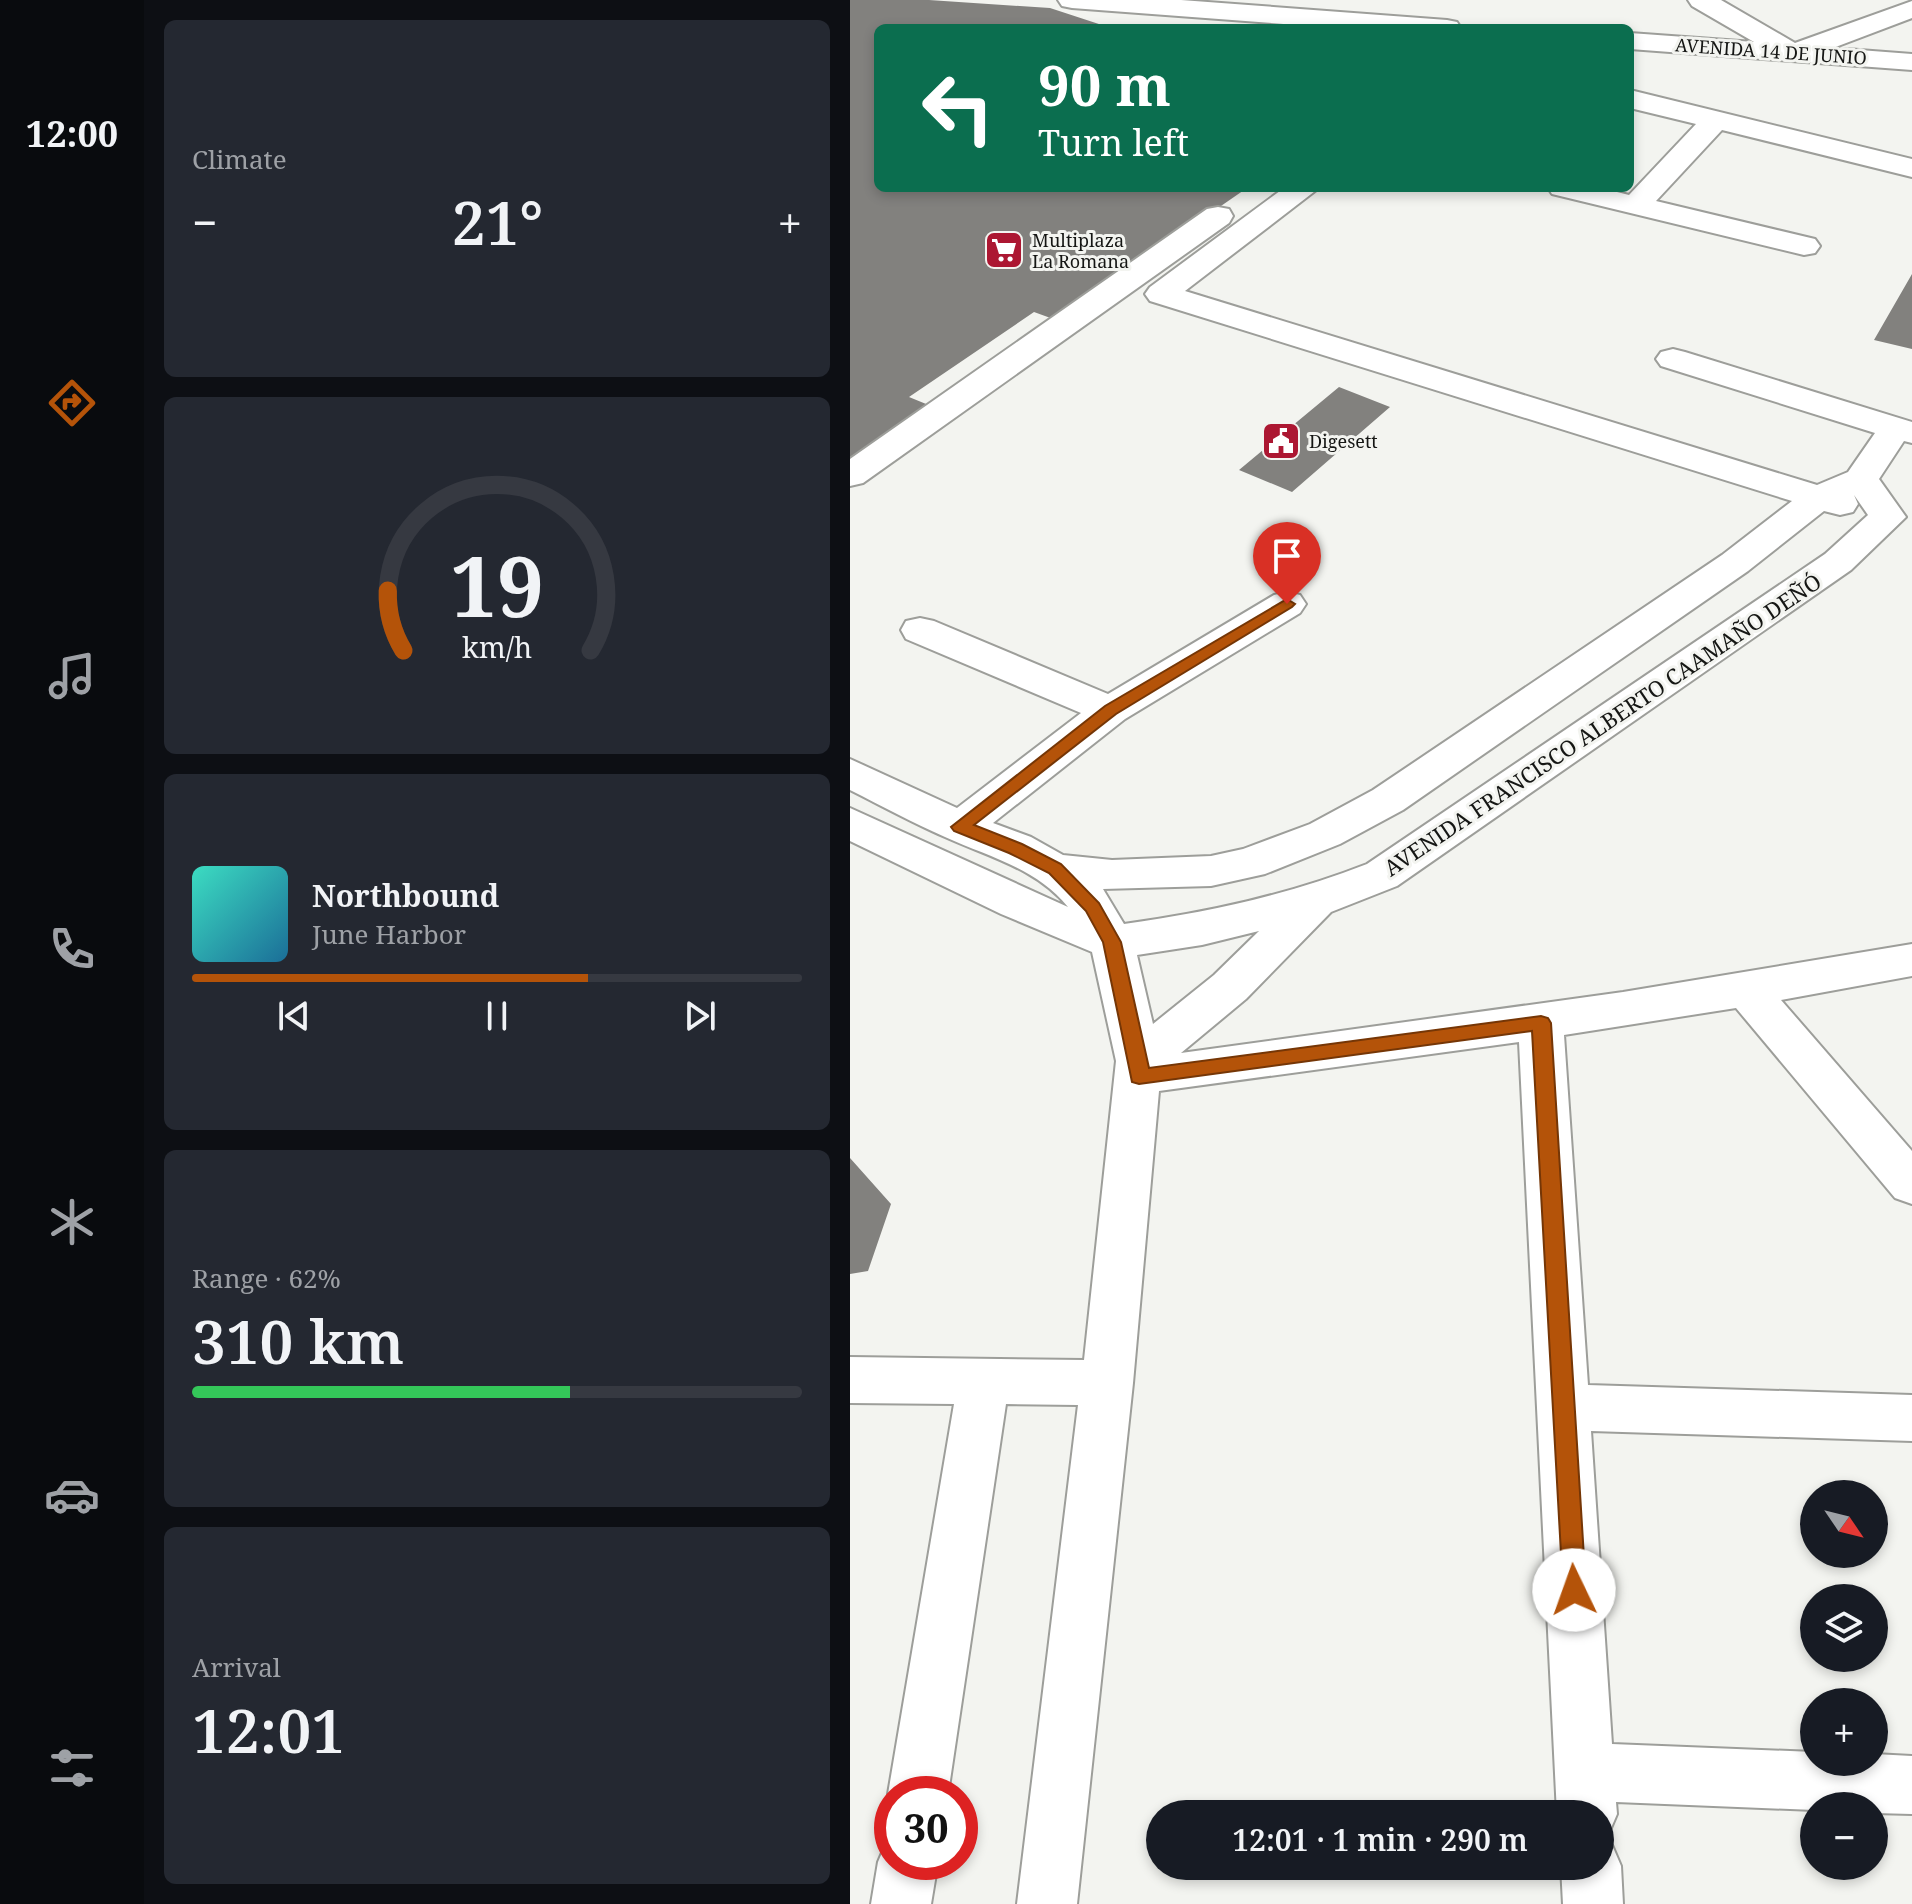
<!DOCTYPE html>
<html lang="en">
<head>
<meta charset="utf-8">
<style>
  body { margin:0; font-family:"Noto Serif",serif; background:#242831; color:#f1f3f6; height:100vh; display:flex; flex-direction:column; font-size:30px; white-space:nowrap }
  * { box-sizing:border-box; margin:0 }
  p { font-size:26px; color:#9ea1a6 }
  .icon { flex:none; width:44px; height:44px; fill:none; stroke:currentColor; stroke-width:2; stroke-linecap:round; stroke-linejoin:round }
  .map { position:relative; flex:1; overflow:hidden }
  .details { display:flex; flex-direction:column; gap:20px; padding:20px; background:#0d0f14; width:706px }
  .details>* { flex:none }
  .banner { position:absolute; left:24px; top:24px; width:760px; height:168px; border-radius:12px; box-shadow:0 4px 12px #0003; background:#0b6e4f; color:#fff; overflow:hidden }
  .needle { width:52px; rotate:125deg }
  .controls { position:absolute; left:950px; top:1480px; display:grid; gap:16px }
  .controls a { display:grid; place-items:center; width:88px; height:88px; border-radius:50%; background:#171b24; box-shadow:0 4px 12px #0003; font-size:40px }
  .speed { position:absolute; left:24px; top:1776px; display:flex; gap:16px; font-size:40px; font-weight:700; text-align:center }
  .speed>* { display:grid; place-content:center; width:104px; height:104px; border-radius:50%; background:#171b24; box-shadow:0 4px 12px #0003; line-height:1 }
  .speed .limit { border:12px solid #d22; background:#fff; color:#111 }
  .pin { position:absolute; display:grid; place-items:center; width:68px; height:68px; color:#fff; margin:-82px -34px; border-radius:50% 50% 50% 0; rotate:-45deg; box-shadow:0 0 8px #0007 }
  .pin .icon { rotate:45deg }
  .me { position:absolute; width:88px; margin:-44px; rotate:357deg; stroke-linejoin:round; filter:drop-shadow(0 0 6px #0008) }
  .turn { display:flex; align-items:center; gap:28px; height:168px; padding:0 32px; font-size:36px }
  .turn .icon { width:104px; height:104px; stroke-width:2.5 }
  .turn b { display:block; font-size:56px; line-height:68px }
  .big { font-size:60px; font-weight:600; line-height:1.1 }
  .details .tile { flex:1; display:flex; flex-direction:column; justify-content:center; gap:12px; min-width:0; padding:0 28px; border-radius:12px; background:#242831 }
  .details .dial { align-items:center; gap:0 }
  .dial svg { height:208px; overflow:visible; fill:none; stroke:#363941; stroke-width:7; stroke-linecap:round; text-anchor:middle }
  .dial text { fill:#f1f3f6; stroke:none }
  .song { display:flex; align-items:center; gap:24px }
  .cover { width:96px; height:96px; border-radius:12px; background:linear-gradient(135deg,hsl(170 70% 55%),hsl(200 70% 35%)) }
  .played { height:8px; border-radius:4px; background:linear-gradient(90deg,#b45309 65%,#363941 65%) }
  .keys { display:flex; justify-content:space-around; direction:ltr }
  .heat { display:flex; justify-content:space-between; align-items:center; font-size:44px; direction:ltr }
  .charge { height:12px; border-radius:6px; background:linear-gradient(90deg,#34c759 62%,#363941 0) }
  .trip { position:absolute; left:296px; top:1800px; width:468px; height:80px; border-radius:40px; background:#171b24; box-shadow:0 4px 12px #0003; font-weight:600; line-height:80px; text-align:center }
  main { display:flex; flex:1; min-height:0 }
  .tab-bar { display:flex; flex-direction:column; width:144px; justify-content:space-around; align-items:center; background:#090b0e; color:#9ea1a6 }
  .tab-bar .icon { width:56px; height:56px }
  .tab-bar .selected { color:#b45309 }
  .tab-bar b { font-size:36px; color:#f1f3f6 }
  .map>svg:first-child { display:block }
  .building { fill:#82817e }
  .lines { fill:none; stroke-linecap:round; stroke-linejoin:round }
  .minor-casing { stroke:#9d9e9a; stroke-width:4 }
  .minor { fill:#fff; fill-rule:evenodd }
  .route { fill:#b45309; stroke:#753606; stroke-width:2 }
  .labels { text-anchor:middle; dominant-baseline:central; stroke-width:6; stroke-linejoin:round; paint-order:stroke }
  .far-street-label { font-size:18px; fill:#151614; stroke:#f3f4f0 }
  .far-poi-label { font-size:18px; fill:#151614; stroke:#f3f4f0; text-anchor:start }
  .street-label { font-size:22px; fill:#151614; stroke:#f3f4f0 }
</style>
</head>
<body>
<main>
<nav class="tab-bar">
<b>12:00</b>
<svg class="icon selected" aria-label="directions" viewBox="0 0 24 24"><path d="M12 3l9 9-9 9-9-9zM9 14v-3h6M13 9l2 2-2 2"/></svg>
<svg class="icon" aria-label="music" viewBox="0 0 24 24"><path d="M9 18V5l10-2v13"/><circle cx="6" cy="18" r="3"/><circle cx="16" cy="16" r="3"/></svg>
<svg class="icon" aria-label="phone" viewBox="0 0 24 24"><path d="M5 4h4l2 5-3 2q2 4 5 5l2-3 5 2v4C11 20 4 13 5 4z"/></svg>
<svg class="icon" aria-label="climate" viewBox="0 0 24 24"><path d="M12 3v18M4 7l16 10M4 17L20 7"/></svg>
<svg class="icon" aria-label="car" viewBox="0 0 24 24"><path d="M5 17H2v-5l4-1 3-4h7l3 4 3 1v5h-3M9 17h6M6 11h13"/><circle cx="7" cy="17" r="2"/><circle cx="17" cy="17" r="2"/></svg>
<svg class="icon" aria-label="filters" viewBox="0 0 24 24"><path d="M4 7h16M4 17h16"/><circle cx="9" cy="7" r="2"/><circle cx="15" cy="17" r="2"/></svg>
</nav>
<section class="details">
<div class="tile"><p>Climate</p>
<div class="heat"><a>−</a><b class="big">21°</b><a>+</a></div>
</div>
<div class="tile dial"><svg viewBox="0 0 100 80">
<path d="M14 69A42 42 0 1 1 86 69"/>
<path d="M14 69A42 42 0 0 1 8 46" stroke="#b45309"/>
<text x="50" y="56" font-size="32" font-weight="700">19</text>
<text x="50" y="72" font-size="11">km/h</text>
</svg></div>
<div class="tile">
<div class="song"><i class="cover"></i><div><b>Northbound</b><p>June Harbor</p></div></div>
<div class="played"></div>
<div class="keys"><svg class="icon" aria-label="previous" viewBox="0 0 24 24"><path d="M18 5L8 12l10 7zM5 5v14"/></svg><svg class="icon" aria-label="pause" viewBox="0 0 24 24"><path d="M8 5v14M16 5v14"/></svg><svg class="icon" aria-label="next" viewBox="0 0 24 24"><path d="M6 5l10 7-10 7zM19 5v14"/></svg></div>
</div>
<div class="tile"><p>Range · 62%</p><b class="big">310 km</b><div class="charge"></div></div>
<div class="tile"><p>Arrival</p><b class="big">12:01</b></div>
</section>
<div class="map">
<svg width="1062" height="1904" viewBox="0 0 1062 1904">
  <rect width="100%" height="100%" fill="#f3f4f0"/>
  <path class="building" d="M 0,0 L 79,0 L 200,8 L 258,27 L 28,28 L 28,188 L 397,188 L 206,320 L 184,312 L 59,397 L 81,406 L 0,461 Z
    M 1062,274 L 1062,349 L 1024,340 Z
    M 489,387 L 540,407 L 442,492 L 389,470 Z
    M 0,1158 L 41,1204 L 18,1271 L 0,1274 Z"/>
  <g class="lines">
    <g class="minor-casing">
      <path id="minor" d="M 208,0 L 331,0 L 597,20 L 607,22 L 611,28 L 487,28 L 222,8 L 212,6 Z
        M 838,0 L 871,0 L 945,43 L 1062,1 L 1062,18 L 983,48 L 1062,54 L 1062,70 L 780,49 L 780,33 L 904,42 L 842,6 Z
        M 780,90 L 1062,159 L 1062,177 L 872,130 L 806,201 L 965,239 L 970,246 L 965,253 L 954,255 L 702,194 L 698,188 L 751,188 L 779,195 L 846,124 L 780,108 Z
        M 434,188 L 469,188 L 335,291 L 967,485 L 998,472 L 1025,433 L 811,366 L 806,359 L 811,352 L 823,349 L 835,352 L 1062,422 L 1062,443 L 1054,441 L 1029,479 L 1056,517 L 1001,570 L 547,886 L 481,912 L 396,999 L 331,1053 L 773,992 L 1062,944 L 1062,976 L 931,1000 L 1062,1151 L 1062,1204 L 1045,1198 L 886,1008 L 714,1035 L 738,1385 L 1062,1395 L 1062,1441 L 741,1431 L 762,1744 L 964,1752 L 964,1762 L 1024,1762 L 1024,1754 L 1062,1756 L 1062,1814 L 1024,1813 L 1024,1806 L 964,1806 L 964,1810 L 766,1802 L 767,1814 L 758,1835 L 750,1838 L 750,1814 L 707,1814 L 669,1042 L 309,1091 L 283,1383 L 227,1904 L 167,1904 L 228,1405 L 156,1404 L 98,1794 L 42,1794 L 42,1802 L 38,1794 L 104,1404 L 0,1403 L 0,1357 L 234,1360 L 266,1061 L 242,952 L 151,914 L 0,841 L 0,808 L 218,907 C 186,868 139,857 95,837 C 63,823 32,806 0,790 L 0,759 L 107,808 L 231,713 L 56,639 L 51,630 L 56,621 L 70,618 L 84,621 L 258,694 L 424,595 L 437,592 L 450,595 L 456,604 L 450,613 L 275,719 L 143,823 L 181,837 L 213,855 L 262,860 L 361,856 L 393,849 L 460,824 L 523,790 L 872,555 L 942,501 L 300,301 L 295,294 L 300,287 ZM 1004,495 L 1018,515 L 975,554 L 517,864 C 438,895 358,912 274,924 L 253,889 L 361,886 L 415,874 L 490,844 L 553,810 L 898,571 L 974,511 L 990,515 L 1003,512 L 1008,504 ZM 409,931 L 364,975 L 303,1024 L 287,955 L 352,945 Z
        M 368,207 L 379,209 L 383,216 L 379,223 L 13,483 L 0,486 L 0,459 L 357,209 Z
        M 42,1839 L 42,1862 L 88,1862 L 81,1904 L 21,1904 L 28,1862 L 37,1841 Z
        M 750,1840 L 762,1845 L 771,1866 L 773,1904 L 713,1904 L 711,1866 L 750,1866 Z"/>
    </g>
    <use href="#minor" class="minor"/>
  </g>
  <path class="route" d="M 437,599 L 445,604 L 442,607 L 266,714 L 124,825 L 172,844 L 211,864 L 249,903 L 271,942 L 299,1068 L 691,1016 L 698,1018 L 701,1023 L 736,1590 L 732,1597 L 724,1601 L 716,1597 L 713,1590 L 682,1031 L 289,1084 L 282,1082 L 253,942 L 236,911 L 199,873 L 159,853 L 104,831 L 101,827 L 255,706 Z"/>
  <defs>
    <g id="supermarket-square" transform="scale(2)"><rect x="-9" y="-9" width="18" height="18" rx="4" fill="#ac1732" stroke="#f3f4f0"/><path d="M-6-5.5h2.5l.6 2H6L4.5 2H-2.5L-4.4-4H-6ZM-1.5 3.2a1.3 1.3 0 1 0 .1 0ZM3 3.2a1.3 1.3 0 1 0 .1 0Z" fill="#fff"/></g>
    <g id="civic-square" transform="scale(2)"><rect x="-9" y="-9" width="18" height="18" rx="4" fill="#ac1732" stroke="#f3f4f0"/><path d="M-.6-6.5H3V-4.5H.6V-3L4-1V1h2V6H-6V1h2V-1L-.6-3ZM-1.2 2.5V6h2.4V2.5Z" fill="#fff"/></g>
  </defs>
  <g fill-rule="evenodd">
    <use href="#supermarket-square" x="154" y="250"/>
    <use href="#civic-square" x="431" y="441"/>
  </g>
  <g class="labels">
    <g class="far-street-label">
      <text transform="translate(921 51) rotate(4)">AVENIDA 14 DE JUNIO</text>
    </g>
    <g class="far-poi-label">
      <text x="182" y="240">Multiplaza<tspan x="182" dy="21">La Romana</tspan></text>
      <text x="459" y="441">Digesett</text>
    </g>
    <g class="street-label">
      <text transform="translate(752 724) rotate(-34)">AVENIDA FRANCISCO ALBERTO CAAMAÑO DEÑÓ</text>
    </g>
  </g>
</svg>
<div class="controls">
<a><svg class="needle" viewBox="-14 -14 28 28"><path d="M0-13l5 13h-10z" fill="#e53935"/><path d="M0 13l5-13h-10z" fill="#9ea1a6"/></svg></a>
<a><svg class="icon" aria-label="layers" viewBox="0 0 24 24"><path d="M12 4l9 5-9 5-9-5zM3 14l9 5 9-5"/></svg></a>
<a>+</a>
<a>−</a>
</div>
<div class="speed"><div class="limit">30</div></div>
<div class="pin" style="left:437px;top:604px;background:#d93025"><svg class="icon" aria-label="arrive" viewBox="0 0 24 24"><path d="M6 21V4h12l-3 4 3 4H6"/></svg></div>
<svg class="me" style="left:724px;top:1590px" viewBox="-20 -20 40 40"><circle r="19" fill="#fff"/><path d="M0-13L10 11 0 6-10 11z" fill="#b45309"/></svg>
<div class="trip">12:01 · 1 min · 290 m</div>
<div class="banner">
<div class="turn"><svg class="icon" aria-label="left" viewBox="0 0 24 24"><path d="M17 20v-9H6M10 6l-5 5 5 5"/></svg><div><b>90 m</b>Turn left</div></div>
</div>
</div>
</main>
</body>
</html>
